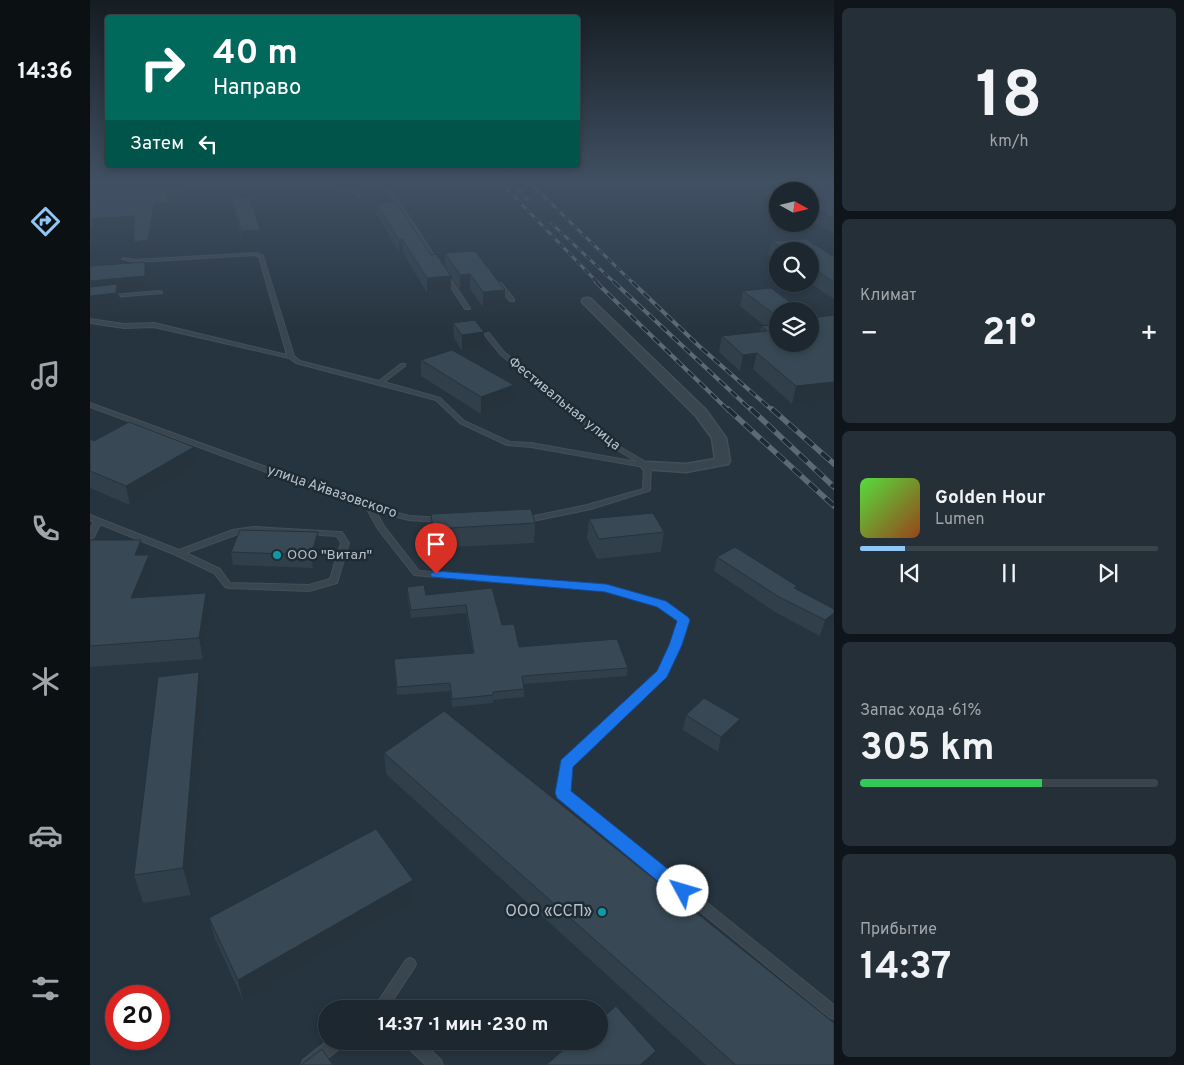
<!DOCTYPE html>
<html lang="ru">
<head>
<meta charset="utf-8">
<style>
  body { margin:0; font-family:Overpass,sans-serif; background:#252f37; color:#f1f3f6; height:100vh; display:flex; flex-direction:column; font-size:19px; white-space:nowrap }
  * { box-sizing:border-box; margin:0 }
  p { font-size:16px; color:#a0a5aa }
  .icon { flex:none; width:28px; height:28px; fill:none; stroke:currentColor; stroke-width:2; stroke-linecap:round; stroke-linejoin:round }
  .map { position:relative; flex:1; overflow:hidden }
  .panel { display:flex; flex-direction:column; gap:8px; padding:8px; background:#0f151a; width:350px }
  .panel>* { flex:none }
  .banner { position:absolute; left:15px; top:15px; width:475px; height:152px; border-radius:5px; box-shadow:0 2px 8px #0003,0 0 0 1px #3a444b; background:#00695c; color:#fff; overflow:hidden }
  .needle { width:32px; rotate:98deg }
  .controls { position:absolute; left:679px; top:182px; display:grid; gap:10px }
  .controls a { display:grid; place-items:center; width:50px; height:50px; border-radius:50%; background:#1c272f; box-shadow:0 2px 8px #0003,0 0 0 1px #3a444b; font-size:25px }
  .speed { position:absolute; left:15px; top:985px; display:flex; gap:10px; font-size:25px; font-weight:700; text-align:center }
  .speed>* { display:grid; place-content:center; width:65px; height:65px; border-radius:50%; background:#1c272f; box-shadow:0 2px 8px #0003,0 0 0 1px #3a444b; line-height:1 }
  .speed .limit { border:8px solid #d22; background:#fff; color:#111 }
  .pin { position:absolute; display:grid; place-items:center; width:42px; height:42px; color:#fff; margin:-51px -21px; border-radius:50% 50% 50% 0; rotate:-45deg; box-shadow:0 0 5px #0007 }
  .pin .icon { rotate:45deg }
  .me { position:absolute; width:55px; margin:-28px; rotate:309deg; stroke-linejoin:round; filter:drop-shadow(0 0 4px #0008) }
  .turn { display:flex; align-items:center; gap:18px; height:105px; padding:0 25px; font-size:22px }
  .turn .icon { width:65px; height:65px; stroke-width:2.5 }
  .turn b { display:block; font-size:35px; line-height:42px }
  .then { display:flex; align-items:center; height:48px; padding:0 25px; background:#0003; gap:10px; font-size:19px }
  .big { font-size:38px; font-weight:700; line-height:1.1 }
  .panel .card { flex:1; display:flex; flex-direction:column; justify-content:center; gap:8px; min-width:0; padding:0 18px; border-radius:8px; background:#252f37 }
  .panel .dial { align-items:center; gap:0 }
  .dial b { font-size:65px; line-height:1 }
  .song { display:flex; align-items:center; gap:15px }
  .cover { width:60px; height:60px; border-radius:8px; background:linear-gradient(135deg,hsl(110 70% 55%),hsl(20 70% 35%)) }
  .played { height:5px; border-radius:2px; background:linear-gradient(90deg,#90c6f5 15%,#3a444b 15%) }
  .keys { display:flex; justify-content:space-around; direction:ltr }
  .heat { display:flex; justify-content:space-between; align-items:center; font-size:28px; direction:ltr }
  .charge { height:8px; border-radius:4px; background:linear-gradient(90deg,#34c759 61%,#3a444b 0) }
  .trip { position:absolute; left:228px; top:1000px; width:290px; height:50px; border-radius:25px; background:#1c272f; box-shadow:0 2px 8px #0003,0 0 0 1px #3a444b; font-weight:700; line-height:50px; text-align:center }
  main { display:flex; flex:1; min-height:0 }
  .menu { display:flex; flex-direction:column; width:90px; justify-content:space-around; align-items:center; background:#0b1013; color:#a0a5aa }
  .menu .icon { width:35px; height:35px }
  .menu .active { color:#90c6f5 }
  .menu b { font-size:22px; color:#f1f3f6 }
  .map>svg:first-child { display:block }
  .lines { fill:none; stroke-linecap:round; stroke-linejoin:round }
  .lane-casing { stroke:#434f58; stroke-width:2 }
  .street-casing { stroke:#434f58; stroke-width:3 }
  .lane { fill:#3a464f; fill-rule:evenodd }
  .street { fill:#3a464f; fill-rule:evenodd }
  .rail-far2-casing { stroke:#5c6a76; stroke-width:3 }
  .rail-far1-casing { stroke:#5c6a76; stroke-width:4 }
  .rail-casing { stroke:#5c6a76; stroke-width:5.5 }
  .rail-far2 { stroke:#1f2b34; stroke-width:2; stroke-dasharray:6; stroke-linecap:butt }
  .rail-far1 { stroke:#1f2b34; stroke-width:2.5; stroke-dasharray:8; stroke-linecap:butt }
  .rail { stroke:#1f2b34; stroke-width:4; stroke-dasharray:11; stroke-linecap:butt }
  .wall { fill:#303f49 }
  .shaded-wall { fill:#27333c }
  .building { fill:#384955; stroke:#27333c }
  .route { fill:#1a73e8; stroke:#114b97 }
  .culture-dot { fill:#0f9aa8; stroke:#1f2b34; stroke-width:2 }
  .labels { text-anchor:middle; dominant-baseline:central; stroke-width:5; stroke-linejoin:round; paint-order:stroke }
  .street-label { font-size:14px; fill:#b6c1ca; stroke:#1f2b34 }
  .poi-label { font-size:14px; fill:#b6c1ca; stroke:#1f2b34; text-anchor:start }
  .near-poi-label { font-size:16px; fill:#b6c1ca; stroke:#1f2b34; text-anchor:end }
</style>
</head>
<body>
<main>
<nav class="menu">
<b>14:36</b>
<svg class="icon active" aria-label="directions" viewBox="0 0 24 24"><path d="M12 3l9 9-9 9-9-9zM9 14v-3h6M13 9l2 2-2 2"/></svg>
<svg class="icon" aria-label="music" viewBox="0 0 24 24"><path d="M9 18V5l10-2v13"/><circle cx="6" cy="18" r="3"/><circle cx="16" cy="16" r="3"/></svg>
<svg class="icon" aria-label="phone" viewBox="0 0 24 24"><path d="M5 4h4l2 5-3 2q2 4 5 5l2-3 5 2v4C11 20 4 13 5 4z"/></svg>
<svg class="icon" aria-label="climate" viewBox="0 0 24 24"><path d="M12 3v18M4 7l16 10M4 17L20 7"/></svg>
<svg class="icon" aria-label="car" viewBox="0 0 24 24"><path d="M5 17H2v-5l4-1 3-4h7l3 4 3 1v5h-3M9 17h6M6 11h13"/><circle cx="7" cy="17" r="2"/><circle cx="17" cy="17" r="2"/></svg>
<svg class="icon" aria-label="filters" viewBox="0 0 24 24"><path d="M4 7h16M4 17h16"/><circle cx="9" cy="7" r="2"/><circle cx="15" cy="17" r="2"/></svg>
</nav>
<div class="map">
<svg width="744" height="1065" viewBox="0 0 744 1065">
  <rect width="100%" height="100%" fill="#26343f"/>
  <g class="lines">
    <g class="lane-casing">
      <path id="lane" d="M 258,183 L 262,183 L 270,198 L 268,198 Z
        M 293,183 L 297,183 L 349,263 L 349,264 L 345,263 Z
        M 89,190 L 90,192 L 72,193 L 70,192 Z
        M 166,253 L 173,256 L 204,356 L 210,361 L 289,381 L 311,364 L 315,364 L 315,366 L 294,382 L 350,398 L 374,421 L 420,442 L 441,443 L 547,462 L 521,446 L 410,354 L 394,334 L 399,333 L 414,352 L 525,444 L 554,461 L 555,462 L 554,463 L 560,465 L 561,466 L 560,490 L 558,491 L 501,509 L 433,523 L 430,523 L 429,521 L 430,519 L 497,505 L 553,489 L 554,467 L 441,447 L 417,445 L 370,423 L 346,400 L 206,363 L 199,358 L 64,327 L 34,328 L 0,323 L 0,319 L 34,324 L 64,323 L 197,355 L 169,257 L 165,255 L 45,262 L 32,259 L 34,258 L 45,260 Z
        M 353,274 L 357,274 L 380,308 L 379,309 L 375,309 L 353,275 Z
        M 407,283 L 411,283 L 424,299 L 424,301 L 420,301 L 407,285 Z
        M 70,291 L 72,292 L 72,293 L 0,299 L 0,297 Z
        M 0,403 L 283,506 L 319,516 L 353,518 L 354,520 L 353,522 L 350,522 L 319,520 L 286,512 L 294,526 L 329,571 L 516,585 L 574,602 L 597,618 L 598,620 L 590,645 L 575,675 L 481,766 L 478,791 L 744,1005 L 744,1019 L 739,1017 L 469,796 L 468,793 L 471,764 L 472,761 L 568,671 L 582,645 L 589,621 L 568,606 L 516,591 L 324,575 L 288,529 L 277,509 L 0,407 Z
        M 0,515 L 89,550 L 143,530 L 163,527 L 249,532 L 252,532 L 259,543 L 247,583 L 219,591 L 138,588 L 135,587 L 124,573 L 86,555 L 10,524 L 4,537 L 0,539 L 0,530 L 4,522 L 0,520 ZM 163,531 L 247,536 L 251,543 L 240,579 L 219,585 L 140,583 L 130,569 L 96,553 L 148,534 Z
        M 320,958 L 324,960 L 326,964 L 324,968 L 297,1009 L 283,1009 L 316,960 Z
        M 237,1041 L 254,1041 L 253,1046 L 229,1065 L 211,1065 L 213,1060 Z
        M 315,1041 L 331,1041 L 351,1060 L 353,1065 L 336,1065 L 316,1046 Z"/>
    </g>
    <g class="street-casing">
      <path id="street" d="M 497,298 L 501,299 L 616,410 L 636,438 L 640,461 L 638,464 L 596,472 L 553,469 L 551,466 L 553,463 L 558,462 L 596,464 L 625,459 L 622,438 L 606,416 L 493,303 L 492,301 L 493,299 Z"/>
    </g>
    <use href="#lane" class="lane"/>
    <use href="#street" class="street"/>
    <g class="rail-far2-casing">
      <path id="rail-far2" d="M 411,183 L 508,283
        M 423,183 L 438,200
        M 440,183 L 543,283
        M 461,223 L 525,283"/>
    </g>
    <g class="rail-far1-casing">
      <path id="rail-far1" d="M 506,282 L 639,411
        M 524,282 L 662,411
        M 542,282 L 609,346 L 683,411"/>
    </g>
    <g class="rail-casing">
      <path id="rail" d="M 638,409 L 744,506
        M 661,409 L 744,487
        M 682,409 L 744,464"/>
    </g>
    <use href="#rail-far2" class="rail-far2"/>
    <use href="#rail-far1" class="rail-far1"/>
    <use href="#rail" class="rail"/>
  </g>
  <path class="wall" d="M 210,183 L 262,183 L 263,194 L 241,194 L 238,188 L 213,189 Z
    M 264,183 L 287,183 L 287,187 L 284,188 L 284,193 L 270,194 Z
    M 655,183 L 744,183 L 744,234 L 720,220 L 720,191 L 688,191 L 688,202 Z
    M 142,199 L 172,243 L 153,245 L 144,212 Z
    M 287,203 L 341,255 L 361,276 L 361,291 L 337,293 L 313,253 L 309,253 L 288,216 Z
    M 681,241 L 744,257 L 744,299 L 720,283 L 720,251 L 688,251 L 688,261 L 678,255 Z
    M 385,251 L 415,305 L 393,307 L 380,289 L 370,290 L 355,267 L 355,253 Z
    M 653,291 L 688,311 L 688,344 L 721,318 L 744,315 L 702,404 L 663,369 L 650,371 L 629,352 L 632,336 L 670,332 L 671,326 L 675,326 L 650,306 Z
    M 363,323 L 394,348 L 372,351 L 364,338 Z
    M 331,360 L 423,402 L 391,414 L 331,376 Z
    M 0,439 L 4,441 L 107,465 L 40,505 L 0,488 Z
    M 341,514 L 445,523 L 444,543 L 343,548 L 342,533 Z
    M 499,519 L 574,532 L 571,552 L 507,559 L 497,538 Z
    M 0,540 L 55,555 L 59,555 L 63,574 L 55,597 L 121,613 L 113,659 L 0,667 Z
    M 229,546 L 223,568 L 143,565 L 141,552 Z
    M 627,557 L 707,589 L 742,626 L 730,636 L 685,612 L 624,571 Z
    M 317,587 L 336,595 L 402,588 L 412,625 L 429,647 L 538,668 L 537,676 L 433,684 L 434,689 L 434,697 L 403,700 L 403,703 L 362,707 L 360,691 L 307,695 L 304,659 L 383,653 L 376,613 L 321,618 L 317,594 Z
    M 115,700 L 101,895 L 53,903 L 44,875 Z
    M 596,715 L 646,733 L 628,752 L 593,730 Z
    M 294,753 L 744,1065 L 616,1065 L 296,774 Z
    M 324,901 L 153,1001 L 125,939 L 119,918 Z"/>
  <path class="shaded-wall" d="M 0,183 L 81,183 L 81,189 L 79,189 L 80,194 L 79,216 L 66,216 L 61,254 L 47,255 L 44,242 L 64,204 L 0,194 Z
    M 131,183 L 151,183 L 152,184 L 132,185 Z
    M 212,183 L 237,183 L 238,188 L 213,189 Z
    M 269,183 L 287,183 L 287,187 L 284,188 L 284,193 L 270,194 Z
    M 624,183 L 645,183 L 623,185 Z
    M 44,216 L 47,229 L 5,232 L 6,242 L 0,242 L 0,229 L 2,219 Z
    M 170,230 L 172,243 L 153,245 L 151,231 Z
    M 312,239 L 313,253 L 309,253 L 309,240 Z
    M 55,262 L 58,275 L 58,290 L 28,293 L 30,298 L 29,307 L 0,310 L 0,281 Z
    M 380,274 L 380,289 L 370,290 L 370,275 Z
    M 361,276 L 361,291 L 337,293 L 337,278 Z
    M 415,290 L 415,305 L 393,307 L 393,292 Z
    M 394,332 L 394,348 L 372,351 L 372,335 Z
    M 667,353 L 663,369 L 650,371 L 653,355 Z
    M 744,382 L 744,398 L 702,404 L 706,386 Z
    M 424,385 L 423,402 L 391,414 L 391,397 Z
    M 104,447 L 107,465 L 40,505 L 36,486 Z
    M 228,532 L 229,546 L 223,568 L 221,555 Z
    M 51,540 L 56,559 L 45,555 Z
    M 59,555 L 63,574 L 47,618 L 41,598 Z
    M 116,593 L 121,613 L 113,659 L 109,638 Z
    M 744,613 L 744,619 L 742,626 L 730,636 L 735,620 Z
    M 109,672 L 115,700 L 101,895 L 93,868 Z
    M 650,719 L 646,733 L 628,752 L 631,737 Z
    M 323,880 L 324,901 L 153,1001 L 148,980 Z
    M 566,1051 L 563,1065 L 550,1065 Z"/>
  <path class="building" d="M 65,183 L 78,183 L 77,203 L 64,204 L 58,240 L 44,242 L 44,216 L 2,219 L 3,228 L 0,229 L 0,187 Z
    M 679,183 L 744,183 L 744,219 L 720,205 L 720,191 L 694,191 Z
    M 160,198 L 170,230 L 151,231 L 142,199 Z
    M 306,202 L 341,255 L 346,254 L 361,276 L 337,278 L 312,239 L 309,240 L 287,203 Z
    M 716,239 L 744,257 L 744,282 L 720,266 L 720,251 L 696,251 L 681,241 Z
    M 385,251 L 415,290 L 393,292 L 380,274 L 370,275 L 355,253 Z
    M 55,262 L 55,276 L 0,281 L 0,266 Z
    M 27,284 L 26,293 L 0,296 L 0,287 Z
    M 681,288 L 712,311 L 688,311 L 688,317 L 653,291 Z
    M 744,315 L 744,382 L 706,386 L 667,353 L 653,355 L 632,336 L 677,331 L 671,326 L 688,324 L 688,344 L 720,344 L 720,317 L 721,318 Z
    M 385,320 L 394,332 L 372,335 L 363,323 Z
    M 362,350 L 424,385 L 391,397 L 331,360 Z
    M 39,422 L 104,447 L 36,486 L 0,471 L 0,439 L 4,441 Z
    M 441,509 L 445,523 L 343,529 L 341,514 Z
    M 563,513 L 574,532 L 509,539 L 499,519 Z
    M 150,530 L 228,532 L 221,555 L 141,552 Z
    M 0,540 L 51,540 L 45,555 L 59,555 L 41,598 L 116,593 L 109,638 L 0,646 Z
    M 645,547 L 707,586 L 704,588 L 744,609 L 744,613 L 735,620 L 689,597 L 627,557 Z
    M 334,585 L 336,595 L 402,588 L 412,625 L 424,624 L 429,647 L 527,639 L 538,668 L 432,676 L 434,689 L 403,692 L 403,695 L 362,699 L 360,683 L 307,687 L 304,659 L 384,653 L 376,605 L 321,610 L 317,587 Z
    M 109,672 L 93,868 L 44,875 L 68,677 Z
    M 614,698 L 650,719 L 631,737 L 596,715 Z
    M 354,711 L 744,1023 L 744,1065 L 646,1065 L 294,753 Z
    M 286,829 L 323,880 L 148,980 L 119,918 Z
    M 526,1006 L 566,1051 L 550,1065 L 456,1065 L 484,1041 L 509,1041 L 509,1021 Z
    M 232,1049 L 243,1065 L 211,1065 Z"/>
  <linearGradient id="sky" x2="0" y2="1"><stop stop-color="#151d23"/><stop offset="0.55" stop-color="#415063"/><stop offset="1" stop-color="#415063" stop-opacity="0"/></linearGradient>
  <rect width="744" height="332" fill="url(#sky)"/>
  <path class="route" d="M 346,571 L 516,584 L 576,601 L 598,617 L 600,620 L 592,645 L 577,677 L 483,767 L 481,791 L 599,886 L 602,891 L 599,897 L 593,899 L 587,897 L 467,798 L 465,793 L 471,760 L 567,671 L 579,645 L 587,621 L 567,607 L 515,592 L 342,577 L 340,574 Z"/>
  <g class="culture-dot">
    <circle cx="187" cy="555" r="5"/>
    <circle cx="512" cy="912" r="5"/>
  </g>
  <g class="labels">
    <g class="street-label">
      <text transform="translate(474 404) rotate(39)">Фестивальная улица</text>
      <text transform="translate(242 492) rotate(19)">улица Айвазовского</text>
    </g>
    <g class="poi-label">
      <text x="197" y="555">ООО "Витал"</text>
    </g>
    <g class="near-poi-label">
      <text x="502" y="912">ООО «ССП»</text>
    </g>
  </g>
</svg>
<div class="controls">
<a><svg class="needle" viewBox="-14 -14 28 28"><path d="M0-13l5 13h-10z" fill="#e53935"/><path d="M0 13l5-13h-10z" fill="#a0a5aa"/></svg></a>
<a><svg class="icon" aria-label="search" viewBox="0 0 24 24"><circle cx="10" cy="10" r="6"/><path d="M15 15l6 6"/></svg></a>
<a><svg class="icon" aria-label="layers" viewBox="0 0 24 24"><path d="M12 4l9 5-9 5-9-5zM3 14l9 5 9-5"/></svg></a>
</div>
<div class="speed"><div class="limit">20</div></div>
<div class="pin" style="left:346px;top:574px;background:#d93025"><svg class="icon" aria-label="arrive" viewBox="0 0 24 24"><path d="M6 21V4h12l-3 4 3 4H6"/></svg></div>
<svg class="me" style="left:593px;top:891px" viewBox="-20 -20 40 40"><circle r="19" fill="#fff"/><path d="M0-13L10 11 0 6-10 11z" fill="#1a73e8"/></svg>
<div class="trip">14:37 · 1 мин · 230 m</div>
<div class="banner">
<div class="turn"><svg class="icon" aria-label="right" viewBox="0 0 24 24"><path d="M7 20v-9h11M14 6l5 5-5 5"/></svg><div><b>40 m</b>Направо</div></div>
<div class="then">Затем<svg class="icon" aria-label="left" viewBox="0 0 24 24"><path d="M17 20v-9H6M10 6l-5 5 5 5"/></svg></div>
</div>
</div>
<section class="panel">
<div class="card dial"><b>18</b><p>km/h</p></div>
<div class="card"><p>Климат</p>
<div class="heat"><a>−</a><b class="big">21°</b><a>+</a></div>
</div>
<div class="card">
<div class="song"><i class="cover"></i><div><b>Golden Hour</b><p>Lumen</p></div></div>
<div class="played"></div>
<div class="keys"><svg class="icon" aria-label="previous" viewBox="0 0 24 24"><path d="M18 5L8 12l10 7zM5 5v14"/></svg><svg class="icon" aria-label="pause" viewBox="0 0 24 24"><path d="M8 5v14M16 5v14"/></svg><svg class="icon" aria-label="next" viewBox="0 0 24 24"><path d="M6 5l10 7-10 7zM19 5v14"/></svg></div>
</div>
<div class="card"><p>Запас хода · 61%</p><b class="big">305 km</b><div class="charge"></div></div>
<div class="card"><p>Прибытие</p><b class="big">14:37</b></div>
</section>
</main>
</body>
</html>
